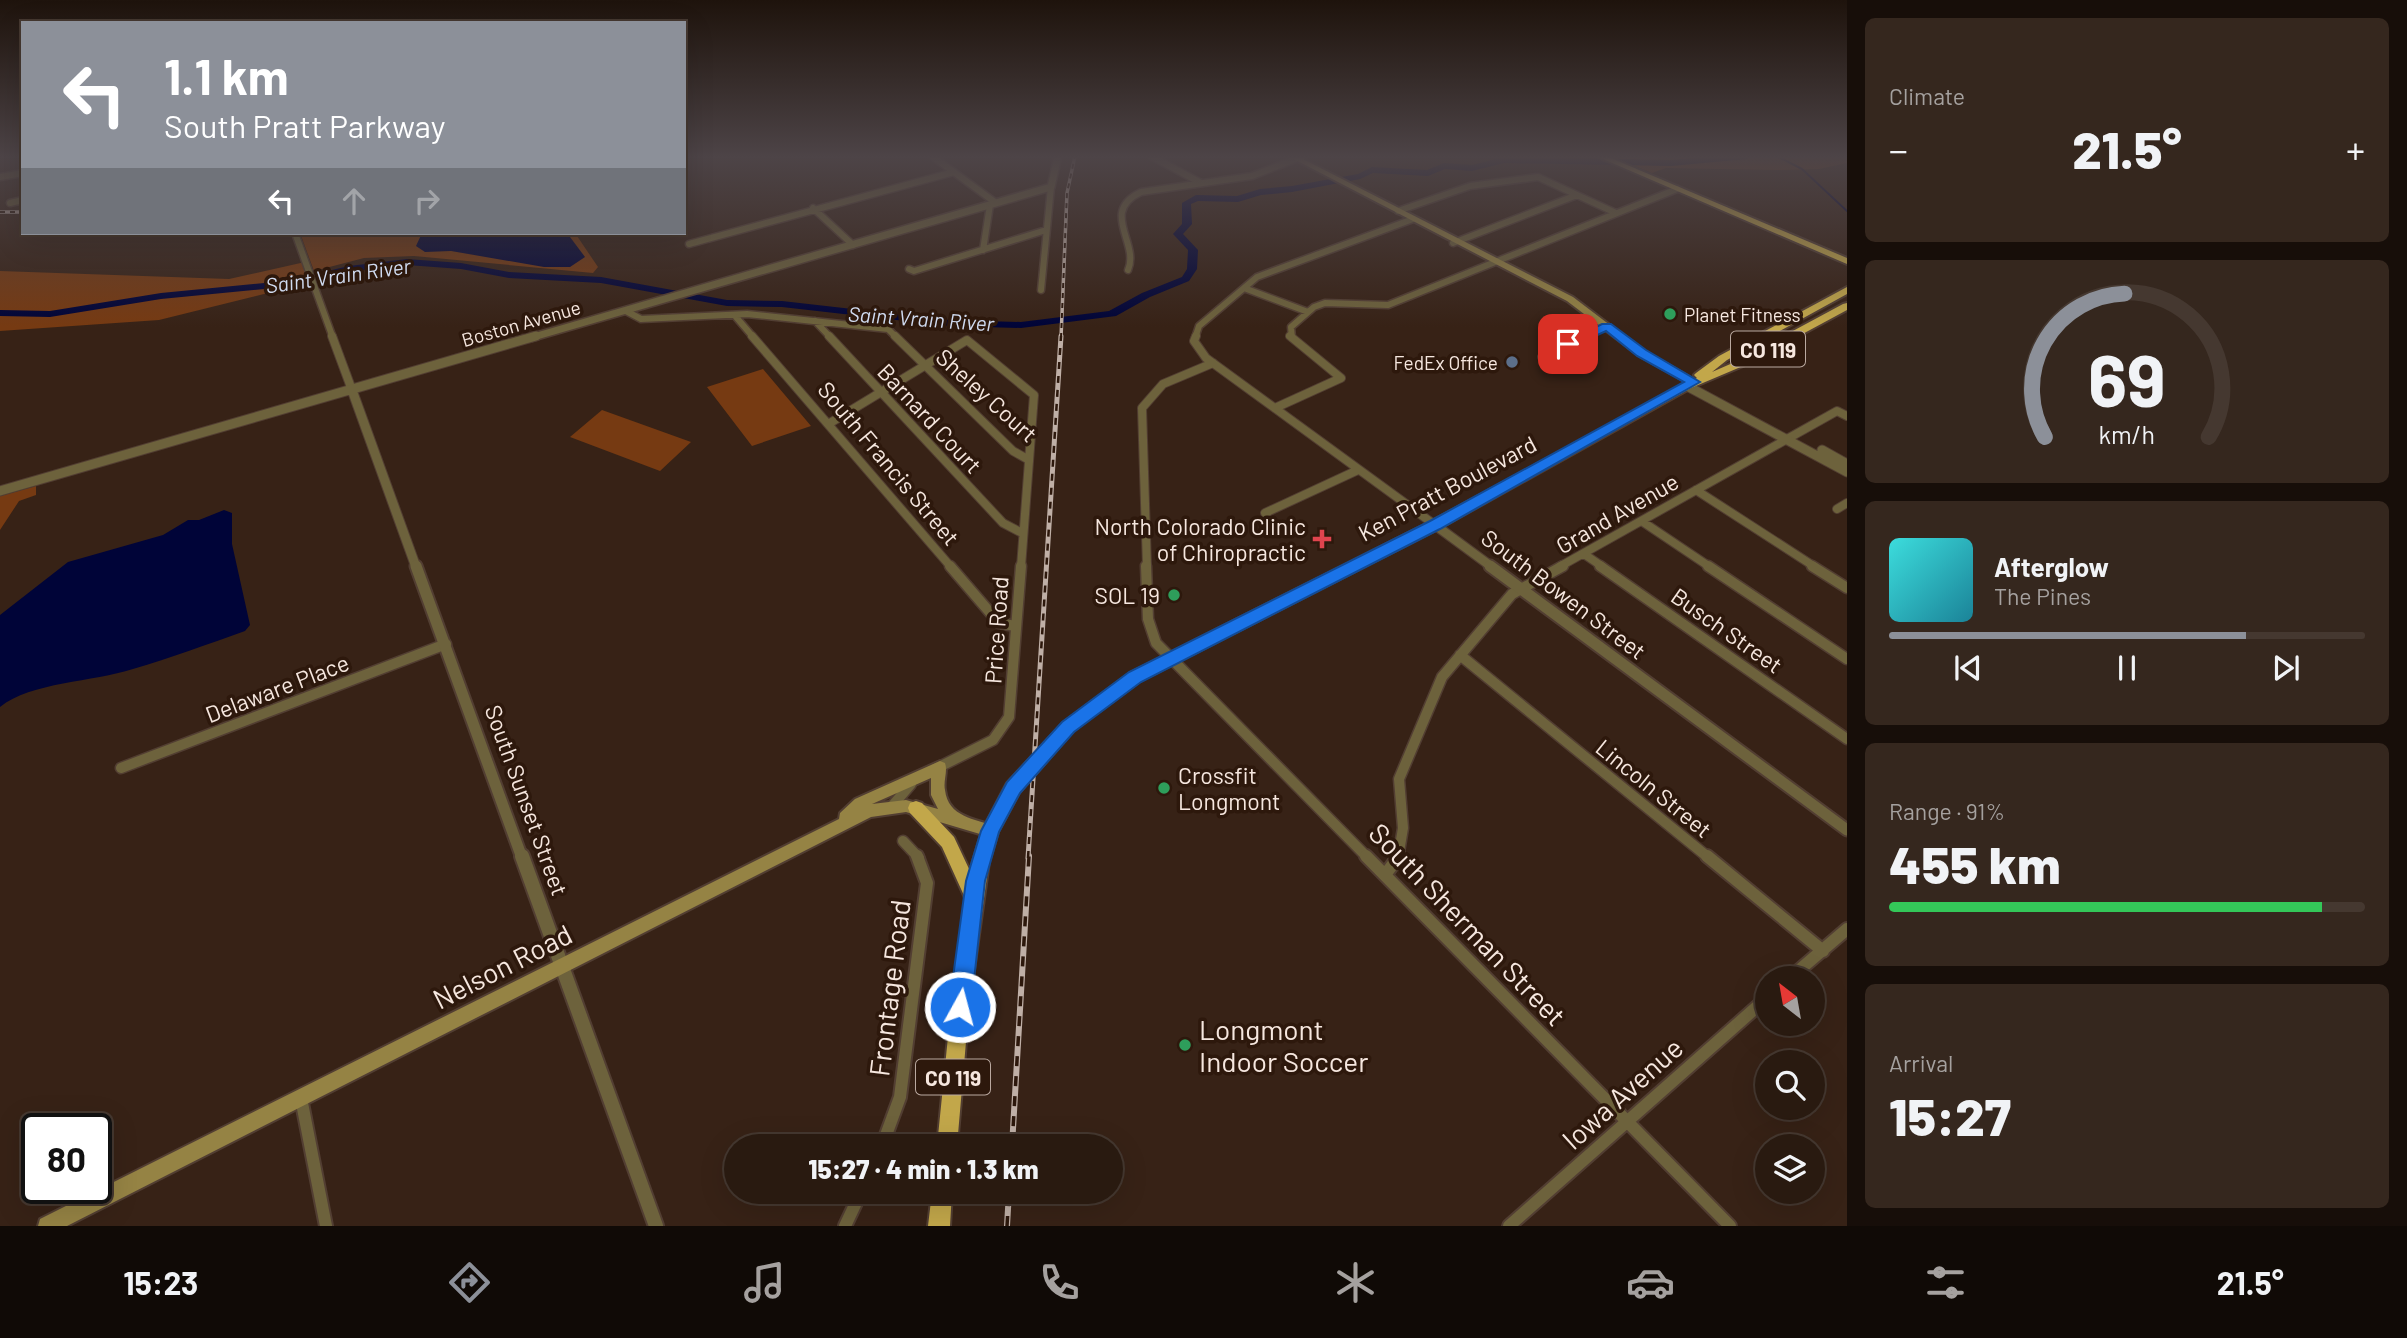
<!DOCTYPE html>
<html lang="en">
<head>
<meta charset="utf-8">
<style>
  body { margin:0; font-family:Barlow,sans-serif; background:#35271e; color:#f1f3f6; height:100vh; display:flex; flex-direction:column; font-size:26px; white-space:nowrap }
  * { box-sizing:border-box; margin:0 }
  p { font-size:23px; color:#a5a19f }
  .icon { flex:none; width:38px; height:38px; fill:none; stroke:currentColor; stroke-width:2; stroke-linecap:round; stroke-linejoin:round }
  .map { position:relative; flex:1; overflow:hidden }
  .drawer { display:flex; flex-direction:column; gap:18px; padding:18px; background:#170e09; width:560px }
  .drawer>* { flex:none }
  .top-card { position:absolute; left:21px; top:21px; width:665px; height:214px; border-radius:0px; box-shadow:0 7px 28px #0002,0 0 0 2px #453830; background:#8c9099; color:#fff; overflow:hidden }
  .needle { width:46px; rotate:329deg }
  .tools { position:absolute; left:1755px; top:966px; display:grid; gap:14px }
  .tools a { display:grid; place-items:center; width:70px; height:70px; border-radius:50%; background:#291a10; box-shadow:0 7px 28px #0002,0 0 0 2px #453830; font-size:35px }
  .speed { position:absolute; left:21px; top:1113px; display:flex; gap:14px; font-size:35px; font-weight:700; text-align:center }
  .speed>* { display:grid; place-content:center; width:91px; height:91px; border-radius:50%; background:#291a10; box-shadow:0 7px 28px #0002,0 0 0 2px #453830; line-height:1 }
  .speed .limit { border:4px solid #111; border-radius:10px; background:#fff; color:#111 }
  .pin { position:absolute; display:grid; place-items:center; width:60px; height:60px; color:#fff; margin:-30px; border-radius:14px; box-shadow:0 4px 10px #0006 }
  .me { position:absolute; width:77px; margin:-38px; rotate:7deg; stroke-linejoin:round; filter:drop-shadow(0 0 5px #0008) }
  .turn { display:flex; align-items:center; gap:24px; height:147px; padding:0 28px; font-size:32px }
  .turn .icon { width:91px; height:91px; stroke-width:2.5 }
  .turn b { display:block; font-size:49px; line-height:60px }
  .lanes { display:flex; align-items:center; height:66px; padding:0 28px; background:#0003; justify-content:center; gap:35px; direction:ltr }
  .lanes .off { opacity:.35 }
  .big { font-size:52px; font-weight:800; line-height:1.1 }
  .drawer .tile { flex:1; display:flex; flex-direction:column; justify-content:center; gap:10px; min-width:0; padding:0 24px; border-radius:10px; background:#35271e }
  .drawer .dial { align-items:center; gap:0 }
  .dial svg { height:182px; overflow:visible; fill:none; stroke:#453830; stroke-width:7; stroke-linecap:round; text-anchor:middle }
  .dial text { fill:#f1f3f6; stroke:none }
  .song { display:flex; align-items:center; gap:21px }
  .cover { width:84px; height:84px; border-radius:10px; background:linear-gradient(135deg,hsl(180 70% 55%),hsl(190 70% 35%)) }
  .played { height:7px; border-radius:4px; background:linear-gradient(90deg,#8c9099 75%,#453830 75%) }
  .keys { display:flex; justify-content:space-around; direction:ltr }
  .heat { display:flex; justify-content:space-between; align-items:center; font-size:38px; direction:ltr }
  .charge { height:10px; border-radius:5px; background:linear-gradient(90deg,#34c759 91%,#453830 0) }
  .trip { position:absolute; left:724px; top:1134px; width:399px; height:70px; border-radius:35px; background:#291a10; box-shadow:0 7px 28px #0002,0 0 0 2px #453830; font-weight:800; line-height:70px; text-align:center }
  .tab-bar { display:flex; height:112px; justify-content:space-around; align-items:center; background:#100a06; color:#a5a19f }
  .tab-bar .icon { width:49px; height:49px }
  .tab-bar .selected { color:#8c9099 }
  .tab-bar b { font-size:32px; color:#f1f3f6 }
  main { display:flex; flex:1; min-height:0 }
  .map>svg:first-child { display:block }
  .green { fill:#763a12 }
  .water { fill:#000438 }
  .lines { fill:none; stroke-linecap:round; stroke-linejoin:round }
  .stream { stroke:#000438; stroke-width:2 }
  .river { fill:#000438; fill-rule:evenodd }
  .minor-far3-casing { stroke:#523e32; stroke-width:9 }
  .minor-far2-casing { stroke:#523e32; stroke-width:10 }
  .minor-far1-casing { stroke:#523e32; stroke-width:13 }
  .minor-casing { stroke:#523e32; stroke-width:16 }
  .tertiary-far3-casing { stroke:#523e32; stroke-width:10 }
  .tertiary-far2-casing { stroke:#523e32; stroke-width:11 }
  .tertiary-far1-casing { stroke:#523e32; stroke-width:15 }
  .tertiary-casing { stroke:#523e32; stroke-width:18 }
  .secondary-casing { stroke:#523e32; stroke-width:4 }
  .trunk-casing { stroke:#523e32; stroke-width:4 }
  .minor-far3 { stroke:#6d623c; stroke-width:6 }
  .minor-far2 { stroke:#6d623c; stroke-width:8 }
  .minor-far1 { stroke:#6d623c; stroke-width:10 }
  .minor { stroke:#6d623c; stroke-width:12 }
  .tertiary-far3 { stroke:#6d623c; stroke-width:7 }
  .tertiary-far2 { stroke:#6d623c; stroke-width:9 }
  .tertiary-far1 { stroke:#6d623c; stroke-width:11 }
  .tertiary { stroke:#6d623c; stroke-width:14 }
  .secondary { fill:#958344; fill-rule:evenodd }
  .trunk { fill:#c2a74a; fill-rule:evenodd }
  .rail-far2-casing { stroke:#bfafa6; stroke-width:3.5 }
  .rail-far1-casing { stroke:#bfafa6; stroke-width:5 }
  .rail-casing { stroke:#bfafa6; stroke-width:6 }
  .rail-far2 { stroke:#2d180c; stroke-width:2; stroke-dasharray:5; stroke-linecap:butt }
  .rail-far1 { stroke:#2d180c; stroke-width:2.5; stroke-dasharray:7; stroke-linecap:butt }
  .rail { stroke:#2d180c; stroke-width:3.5; stroke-dasharray:10; stroke-linecap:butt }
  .route { fill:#1a73e8; stroke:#114b97; stroke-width:2 }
  .leisure-dot { fill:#2e9e5b; stroke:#2d180c; stroke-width:2.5 }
  .service-dot { fill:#5c6f8a; stroke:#2d180c; stroke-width:2.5 }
  .health-dot { fill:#e0444e; stroke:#2d180c; stroke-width:2.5 }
  .labels { text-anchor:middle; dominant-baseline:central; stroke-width:7; stroke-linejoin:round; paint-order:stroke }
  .far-poi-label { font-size:19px; fill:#f6e7df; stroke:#2d180c; text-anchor:start }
  .far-street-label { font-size:19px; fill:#f6e7df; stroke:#2d180c }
  .far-water-label { font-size:21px; font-style:italic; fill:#d0dbf0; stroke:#2d180c }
  .shield { fill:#2d180c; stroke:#baa9a0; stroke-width:2 }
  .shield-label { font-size:21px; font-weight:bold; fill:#f6e7df }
  .street-label { font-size:23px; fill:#f6e7df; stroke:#2d180c }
  .poi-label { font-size:23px; fill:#f6e7df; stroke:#2d180c; text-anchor:end }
  .near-street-label { font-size:28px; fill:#f6e7df; stroke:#2d180c }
  .near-poi-label { font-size:28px; fill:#f6e7df; stroke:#2d180c; text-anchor:start }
</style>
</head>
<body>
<main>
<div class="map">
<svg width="1847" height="1226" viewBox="0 0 1847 1226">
  <rect width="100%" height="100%" fill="#372216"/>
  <path class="green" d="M 1611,156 L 1847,156 L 1847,163 L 1819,169 L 1779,170 L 1666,168 L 1652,173 Z
    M 300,233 L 575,233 L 598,267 L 593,273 L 414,256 L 364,258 L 314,271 Z
    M 305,262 L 312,282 L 159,320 L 0,331 L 0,271 L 229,279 Z
    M 763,369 L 811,426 L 752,446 L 707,387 Z
    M 602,410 L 691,442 L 660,471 L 570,437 Z
    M 36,486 L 36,495 L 19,501 L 0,530 L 0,496 Z"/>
  <path class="water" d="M 422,233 L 567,233 L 585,257 L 570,267 L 544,267 L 451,251 L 425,252 L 416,246 Z
    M 224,510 L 232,513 L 232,544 L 250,625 L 245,631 C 208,644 171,658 133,669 C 93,682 31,682 0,707 L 0,615 L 68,562 L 163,535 L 188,520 L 199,520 Z"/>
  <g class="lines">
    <path class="stream" d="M 1777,156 L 1802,169 L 1847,211"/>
    <path class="river" d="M 1723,156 L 1751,156 L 1747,159 L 1671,166 L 1504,163 L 1472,171 L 1445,169 L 1428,176 L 1373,173 L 1360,179 L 1292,192 L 1261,195 L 1238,202 L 1198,201 L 1191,204 L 1192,224 L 1183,234 L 1198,250 L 1197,269 L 1189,281 L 1150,297 L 1116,316 L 1021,328 L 949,326 L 782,307 L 727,306 L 601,283 L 509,278 L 461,269 L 407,265 L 349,272 L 285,287 L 161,299 L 50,317 L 0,316 L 0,310 L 50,311 L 161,293 L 285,281 L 349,266 L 407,259 L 461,263 L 509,272 L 601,277 L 727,300 L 782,301 L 949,320 L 1021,322 L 1109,311 L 1142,293 L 1182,277 L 1187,269 L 1188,250 L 1173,234 L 1182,224 L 1182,203 L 1196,195 L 1237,196 L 1260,189 L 1292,186 L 1358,174 L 1372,167 L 1427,170 L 1444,163 L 1472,165 L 1504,157 L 1671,160 Z"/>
    <g class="minor-far3-casing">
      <path id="minor-far3" d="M 932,156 L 996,203
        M 1151,156 L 1201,183
        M 0,177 L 23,173
        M 10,203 L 23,200
        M 813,208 L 853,245
        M 1398,211 L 1470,186 L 1538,177 L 1616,213
        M 295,233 L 333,338
        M 1453,243 L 1577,195
        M 689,244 L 954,172
        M 983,250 L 990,205
        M 909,269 L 914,271 L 1046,230
        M 1128,270 C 1140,243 1099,212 1141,192 L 1252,176 L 1303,156
        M 1244,288 L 1308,312
        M 1041,290 L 1051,187
        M 626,311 L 641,319 L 747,314 L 888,329 L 897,338
        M 736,317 L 754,338
        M 815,321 L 831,338
        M 1195,338 L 1199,326 L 1257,277 L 1413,219
        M 1292,338 L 1291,327 L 1314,307 L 1325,303 L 1388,305 L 1677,189
        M 1582,338 L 1606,326"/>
    </g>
    <g class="minor-far2-casing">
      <path id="minor-far2" d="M 332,336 L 352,390
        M 752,336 L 951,567
        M 829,336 L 1003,523 L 1022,533
        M 895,336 L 1013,451 L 1029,460
        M 1196,336 L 1194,341 L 1206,358 L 1435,525
        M 1542,357 L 1585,336
        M 1275,408 L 1341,378 L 1290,336
        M 830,423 L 967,340 L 1034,395 L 1021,567
        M 1696,490 L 1815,567
        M 1837,509 L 1847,503
        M 1265,513 L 1358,470
        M 1643,522 L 1710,567
        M 1584,554 L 1603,567
        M 1147,567 L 1142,408 L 1163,384 L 1213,363
        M 1559,567 L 1837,411 L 1847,416"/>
    </g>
    <g class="minor-far1-casing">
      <path id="minor-far1" d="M 950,566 L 999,623 L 1015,626
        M 1146,566 L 1148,619 L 1156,643 L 1368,858
        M 1600,566 L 1847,739
        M 1708,566 L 1847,659
        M 1812,566 L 1847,588
        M 1460,655 L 1709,858
        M 121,768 L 446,644
        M 935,769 L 993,740 L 1009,717 L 1021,566
        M 893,805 L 911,784
        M 903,841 L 919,858
        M 1398,858 L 1403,828 L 1399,779 L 1442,677 L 1512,594 L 1563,566"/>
    </g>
    <g class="minor-casing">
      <path id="minor" d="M 1366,856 L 1730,1226
        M 1707,856 L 1823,951
        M 1385,875 L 1399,856
        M 1790,978 L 1847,929
        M 301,1098 L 326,1226
        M 882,1146 L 900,1097 L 927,883 L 917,856
        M 845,1226 L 861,1192
        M 1509,1226 L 1768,997"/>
    </g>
    <g class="tertiary-far3-casing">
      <path id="tertiary-far3" d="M 530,338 L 1051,187 L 1058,156"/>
    </g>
    <g class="tertiary-far2-casing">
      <path id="tertiary-far2" d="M 1687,386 L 1847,472
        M 352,390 L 416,567
        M 1822,450 L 1847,464
        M 0,491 L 536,336
        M 1435,525 L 1492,567"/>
    </g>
    <g class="tertiary-far1-casing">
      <path id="tertiary-far1" d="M 416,566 L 522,858
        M 1490,566 L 1847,830"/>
    </g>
    <g class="tertiary-casing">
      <path id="tertiary" d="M 522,856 L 656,1226"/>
    </g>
    <g class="secondary-casing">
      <path id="secondary" d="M 1288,156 L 1297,156 L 1573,297 L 1644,351 L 1698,382 L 1696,384 L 1690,384 L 1638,355 L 1567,301 Z
        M 940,761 L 945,763 C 948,771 943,781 945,790 C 948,817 975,819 995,826 L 997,831 L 995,836 L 990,837 L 906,812 L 871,817 L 67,1226 L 38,1226 L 40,1219 L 839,819 L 840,813 L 855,799 ZM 931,778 L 931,795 L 938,809 L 906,800 L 872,804 Z"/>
    </g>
    <g class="trunk-casing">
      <path id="trunk" d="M 1596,156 L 1606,156 L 1847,258 L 1847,264 Z
        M 1847,287 L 1847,294 L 1727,360 L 1712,372 L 1735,362 L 1843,304 L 1847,303 L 1847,310 L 1743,366 L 1691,388 L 1440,528 L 1140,681 L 1073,731 L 1019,793 L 998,832 L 989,862 L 969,1007 L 957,1146 L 937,1146 L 951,1007 L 966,900 L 942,847 L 910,813 L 908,808 L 910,803 L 916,801 L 922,803 L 954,837 L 970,871 L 982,831 L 1007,783 L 1063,723 L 1130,673 L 1430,522 L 1697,378 L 1694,375 L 1696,373 L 1719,356 Z
        M 932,1192 L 952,1192 L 950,1226 L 928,1226 Z"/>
    </g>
    <use href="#minor-far3" class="minor-far3"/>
    <use href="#minor-far2" class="minor-far2"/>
    <use href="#minor-far1" class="minor-far1"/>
    <use href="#minor" class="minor"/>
    <use href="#tertiary-far3" class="tertiary-far3"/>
    <use href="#tertiary-far2" class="tertiary-far2"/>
    <use href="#tertiary-far1" class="tertiary-far1"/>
    <use href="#tertiary" class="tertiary"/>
    <use href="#secondary" class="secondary"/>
    <use href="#trunk" class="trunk"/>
    <g class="rail-far2-casing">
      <path id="rail-far2" d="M 0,212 L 23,212
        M 1061,338 L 1067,193 L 1075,156"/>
    </g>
    <g class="rail-far1-casing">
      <path id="rail-far1" d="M 1028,858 L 1061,336"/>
    </g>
    <g class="rail-casing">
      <path id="rail" d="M 1012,1146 L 1029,856
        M 1007,1226 L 1009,1192"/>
    </g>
    <use href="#rail-far2" class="rail-far2"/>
    <use href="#rail-far1" class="rail-far1"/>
    <use href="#rail" class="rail"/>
  </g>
  <linearGradient id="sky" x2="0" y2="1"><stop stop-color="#1e130c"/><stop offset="0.48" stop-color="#4d4447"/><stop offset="1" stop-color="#4d4447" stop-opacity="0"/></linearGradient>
  <rect width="1847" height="327" fill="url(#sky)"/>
  <path class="route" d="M 1602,324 L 1611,324 L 1646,350 L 1700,382 L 1440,529 L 1141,682 L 1074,732 L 1020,793 L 999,832 L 985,881 L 971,1007 L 967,1015 L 960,1018 L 952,1015 L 949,1007 L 966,881 L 981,831 L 1007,782 L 1062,722 L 1129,672 L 1430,521 L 1684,382 L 1637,356 L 1606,331 L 1572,347 L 1562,344 Z"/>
  <g class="leisure-dot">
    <circle cx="1670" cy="314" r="7"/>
    <circle cx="1174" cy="595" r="7"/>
    <circle cx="1164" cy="788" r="7"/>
    <circle cx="1185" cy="1045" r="7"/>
  </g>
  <circle class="service-dot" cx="1512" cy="362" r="7"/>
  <path class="health-dot" d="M1318.5 528.5h7v7h7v7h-7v7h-7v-7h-7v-7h7z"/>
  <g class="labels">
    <g class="far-poi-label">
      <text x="1684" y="314">Planet Fitness</text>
      <text x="1498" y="362" text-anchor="end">FedEx Office</text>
    </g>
    <g class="far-street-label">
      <text transform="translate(521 323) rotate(-16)">Boston Avenue</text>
    </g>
    <g class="far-water-label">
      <text transform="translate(338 275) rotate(-8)">Saint Vrain River</text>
      <text transform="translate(921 318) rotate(4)">Saint Vrain River</text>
    </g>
    <g class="shield">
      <rect x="1731" y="331.5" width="74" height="35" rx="5"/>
      <rect x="916" y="1059.5" width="74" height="35" rx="5"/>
    </g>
    <g class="shield-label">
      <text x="1768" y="349">CO 119</text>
      <text x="953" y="1077">CO 119</text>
    </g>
    <g class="street-label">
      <text transform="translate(987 395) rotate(42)">Sheley Court</text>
      <text transform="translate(930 418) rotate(47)">Barnard Court</text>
      <text transform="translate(889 463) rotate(50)">South Francis Street</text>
      <text transform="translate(1447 488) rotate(-28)">Ken Pratt Boulevard</text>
      <text transform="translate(1617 513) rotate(-30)">Grand Avenue</text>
      <text transform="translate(1564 594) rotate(37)">South Bowen Street</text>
      <text transform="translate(996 630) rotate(-86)">Price Road</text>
      <text transform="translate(1727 630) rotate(35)">Busch Street</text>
      <text transform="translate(277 688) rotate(-21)">Delaware Place</text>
      <text transform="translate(1654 788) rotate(39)">Lincoln Street</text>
      <text transform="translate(527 800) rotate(70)">South Sunset Street</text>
    </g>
    <g class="poi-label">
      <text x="1306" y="526">North Colorado Clinic<tspan x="1306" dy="26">of Chiropractic</tspan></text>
      <text x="1160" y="595">SOL 19</text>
      <text x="1178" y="775" text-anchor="start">Crossfit<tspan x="1178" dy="26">Longmont</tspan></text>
    </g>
    <g class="near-street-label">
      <text transform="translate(1468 924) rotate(46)">South Sherman Street</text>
      <text transform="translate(502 966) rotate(-27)">Nelson Road</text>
      <text transform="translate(889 988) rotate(-83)">Frontage Road</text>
      <text transform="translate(1622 1093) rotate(-42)">Iowa Avenue</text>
    </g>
    <g class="near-poi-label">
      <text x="1199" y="1029">Longmont<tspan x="1199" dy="32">Indoor Soccer</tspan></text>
    </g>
  </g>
</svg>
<div class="tools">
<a><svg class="needle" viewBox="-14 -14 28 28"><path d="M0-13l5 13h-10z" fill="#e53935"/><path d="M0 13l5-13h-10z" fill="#a5a19f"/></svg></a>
<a><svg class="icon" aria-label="search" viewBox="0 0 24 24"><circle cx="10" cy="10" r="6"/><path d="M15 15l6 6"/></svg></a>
<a><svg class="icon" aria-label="layers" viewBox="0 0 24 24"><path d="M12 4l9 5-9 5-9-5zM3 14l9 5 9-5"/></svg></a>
</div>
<div class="speed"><div class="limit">80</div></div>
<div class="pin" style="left:1568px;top:344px;background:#d93025"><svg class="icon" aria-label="arrive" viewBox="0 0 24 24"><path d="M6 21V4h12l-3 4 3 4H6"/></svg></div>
<svg class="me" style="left:960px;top:1007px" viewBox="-20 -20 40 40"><circle r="17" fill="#1a73e8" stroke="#fff" stroke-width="3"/><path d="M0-11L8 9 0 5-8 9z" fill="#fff"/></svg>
<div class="trip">15:27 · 4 min · 1.3 km</div>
<div class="top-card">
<div class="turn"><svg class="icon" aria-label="left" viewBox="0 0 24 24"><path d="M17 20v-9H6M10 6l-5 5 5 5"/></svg><div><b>1.1 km</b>South Pratt Parkway</div></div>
<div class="lanes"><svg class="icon" aria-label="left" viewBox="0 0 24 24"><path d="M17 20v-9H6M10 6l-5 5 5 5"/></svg><svg class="icon off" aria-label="ahead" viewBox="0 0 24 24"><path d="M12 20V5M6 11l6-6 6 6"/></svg><svg class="icon off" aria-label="right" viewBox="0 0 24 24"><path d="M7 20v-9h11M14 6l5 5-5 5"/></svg></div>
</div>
</div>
<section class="drawer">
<div class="tile"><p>Climate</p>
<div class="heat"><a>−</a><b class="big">21.5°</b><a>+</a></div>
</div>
<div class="tile dial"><svg viewBox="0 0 100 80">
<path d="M14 69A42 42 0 1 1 86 69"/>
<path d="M14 69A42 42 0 0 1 49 6" stroke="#8c9099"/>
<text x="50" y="56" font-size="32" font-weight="700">69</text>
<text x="50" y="72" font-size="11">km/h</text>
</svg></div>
<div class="tile">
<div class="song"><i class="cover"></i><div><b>Afterglow</b><p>The Pines</p></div></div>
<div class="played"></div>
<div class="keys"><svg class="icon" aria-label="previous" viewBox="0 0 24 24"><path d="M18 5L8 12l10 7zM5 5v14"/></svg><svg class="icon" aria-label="pause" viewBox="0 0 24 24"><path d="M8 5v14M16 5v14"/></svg><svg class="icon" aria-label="next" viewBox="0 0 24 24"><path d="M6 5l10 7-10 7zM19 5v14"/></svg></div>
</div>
<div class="tile"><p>Range · 91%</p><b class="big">455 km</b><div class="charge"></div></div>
<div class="tile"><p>Arrival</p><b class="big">15:27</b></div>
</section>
</main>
<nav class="tab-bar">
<b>15:23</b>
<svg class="icon selected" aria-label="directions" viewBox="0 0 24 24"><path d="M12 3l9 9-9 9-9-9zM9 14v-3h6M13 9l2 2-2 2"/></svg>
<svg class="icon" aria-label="music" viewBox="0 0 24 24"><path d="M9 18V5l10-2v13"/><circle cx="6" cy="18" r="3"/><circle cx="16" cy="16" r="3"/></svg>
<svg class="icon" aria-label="phone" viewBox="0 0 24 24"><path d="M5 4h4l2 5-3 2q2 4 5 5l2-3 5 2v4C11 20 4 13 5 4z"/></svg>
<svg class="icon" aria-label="climate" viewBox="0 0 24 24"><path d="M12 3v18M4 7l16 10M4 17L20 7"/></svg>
<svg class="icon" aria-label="car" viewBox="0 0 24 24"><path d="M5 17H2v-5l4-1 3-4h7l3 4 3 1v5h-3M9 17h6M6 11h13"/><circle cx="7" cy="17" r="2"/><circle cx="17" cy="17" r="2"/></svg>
<svg class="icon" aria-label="filters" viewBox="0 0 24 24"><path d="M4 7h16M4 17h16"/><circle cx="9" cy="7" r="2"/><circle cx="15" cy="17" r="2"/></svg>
<b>21.5°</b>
</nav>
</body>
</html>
